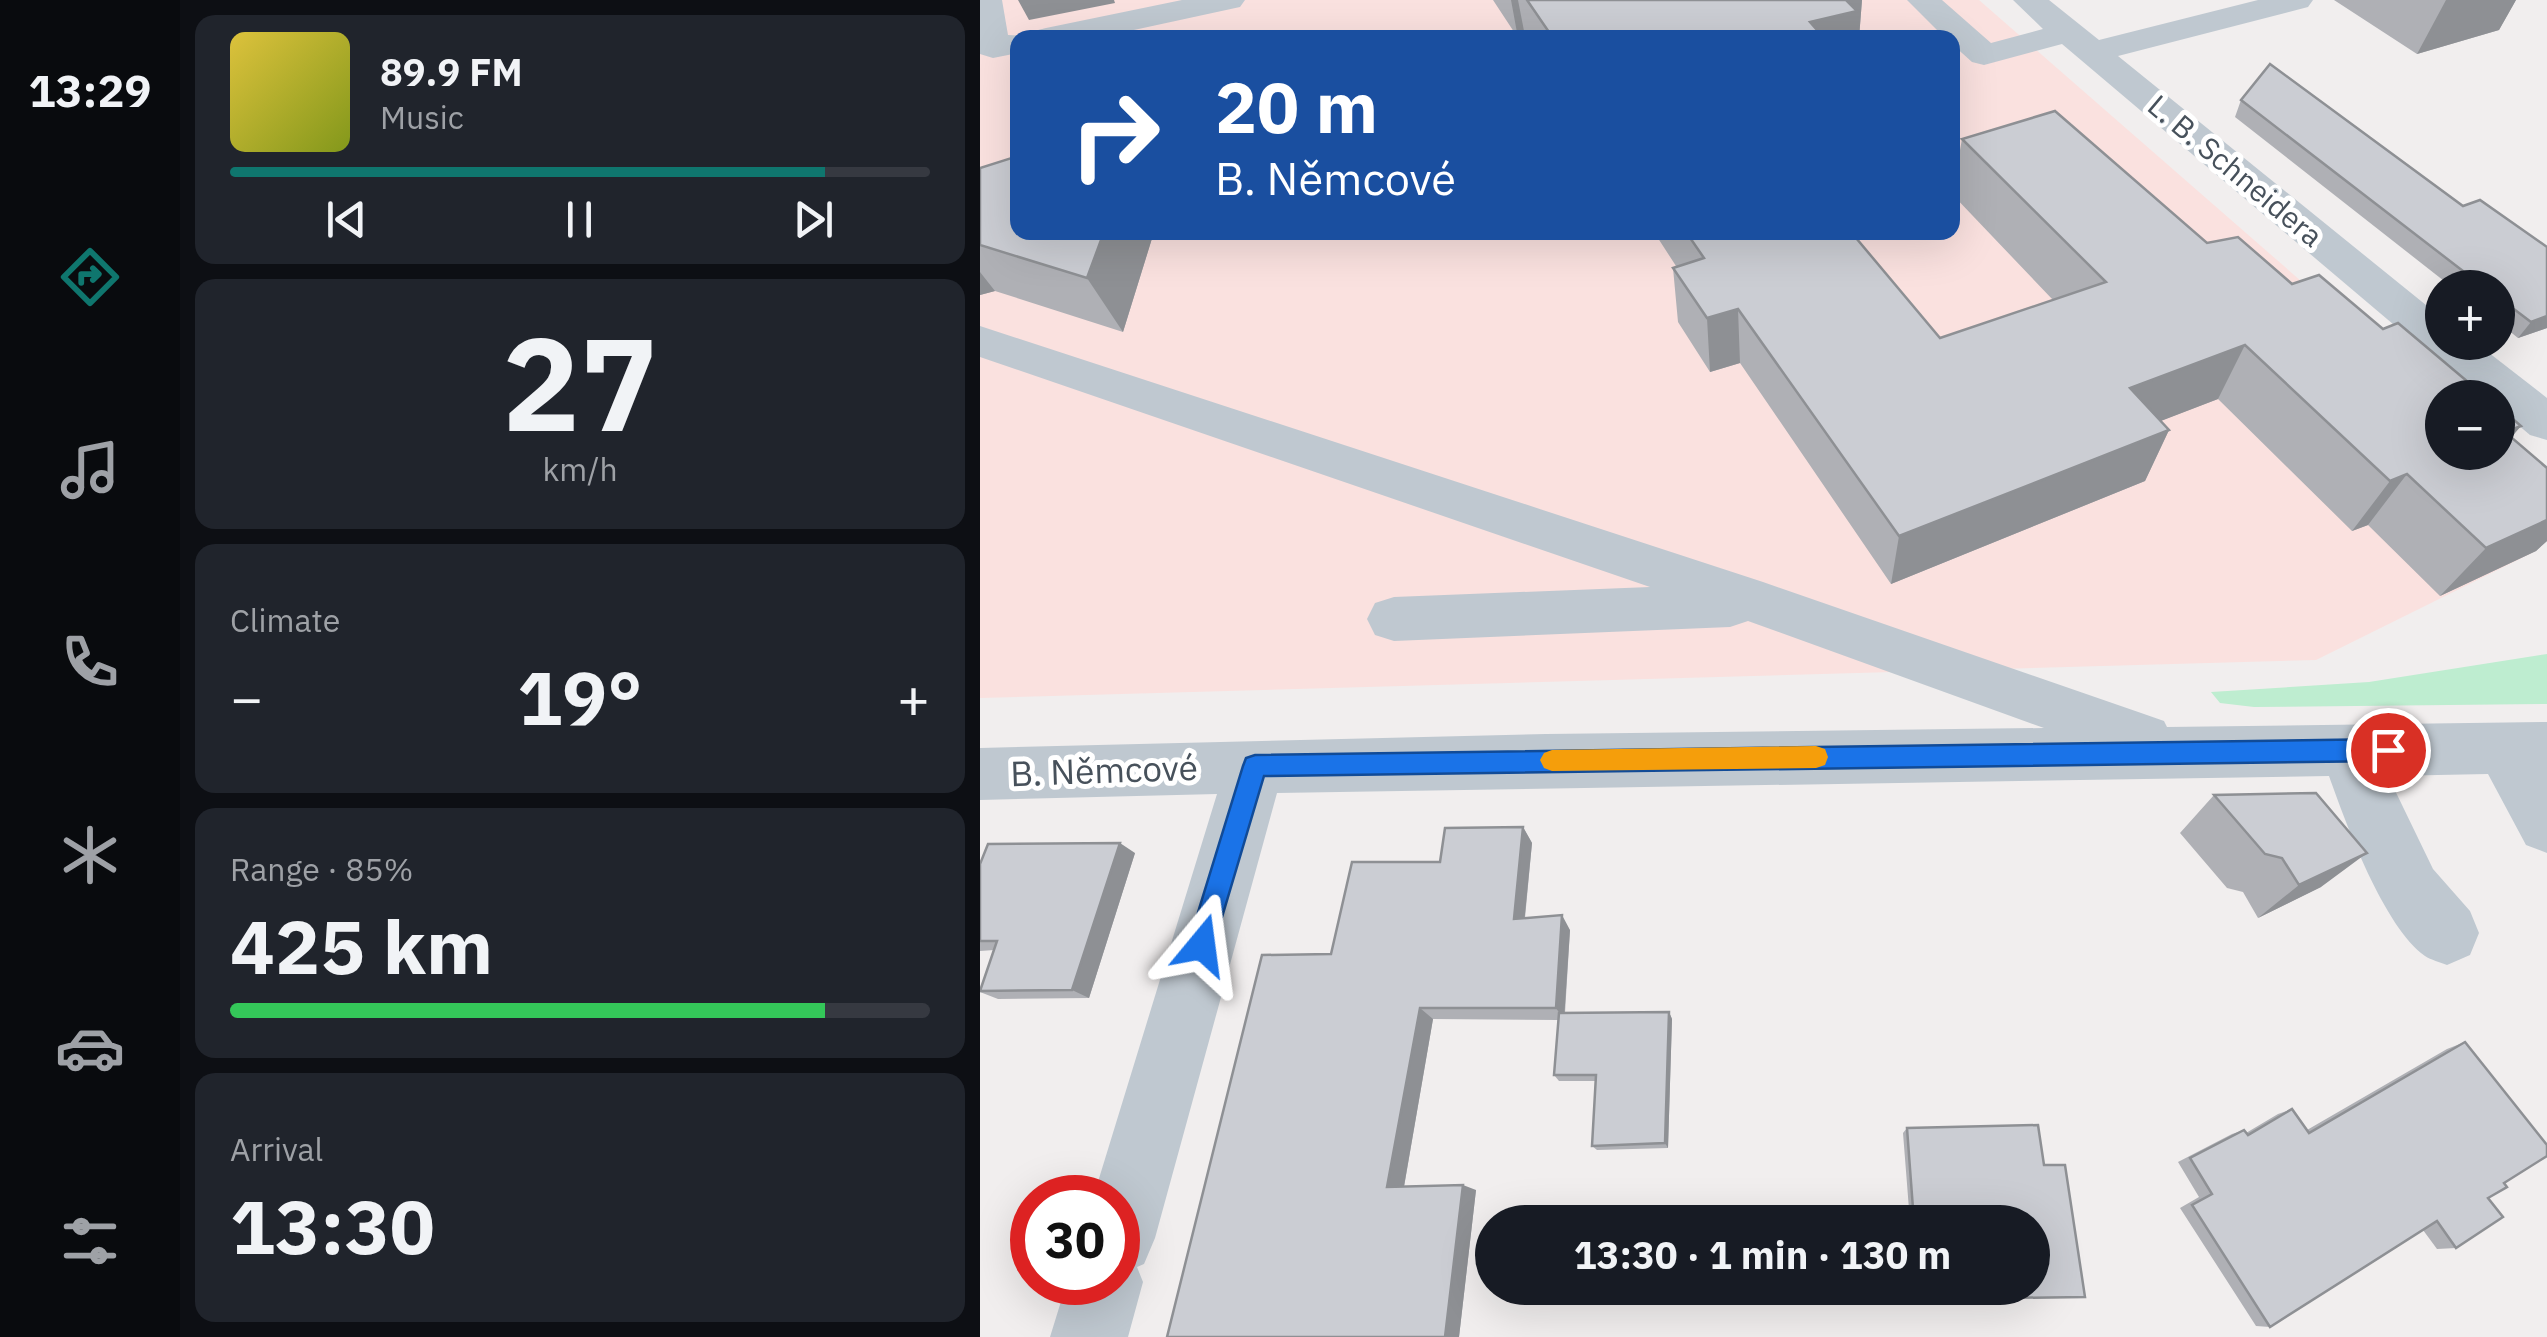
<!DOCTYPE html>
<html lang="en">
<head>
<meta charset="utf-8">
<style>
  body { margin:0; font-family:"IBM Plex Sans",sans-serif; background:#20242c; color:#f1f3f6; height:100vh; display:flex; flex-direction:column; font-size:38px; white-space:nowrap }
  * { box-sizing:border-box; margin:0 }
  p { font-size:32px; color:#9ea1a6 }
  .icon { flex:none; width:55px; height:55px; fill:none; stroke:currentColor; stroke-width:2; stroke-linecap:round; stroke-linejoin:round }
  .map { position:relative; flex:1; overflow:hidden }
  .sheet { display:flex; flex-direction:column; gap:15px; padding:15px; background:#0d0f14; width:800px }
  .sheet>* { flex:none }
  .top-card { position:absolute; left:30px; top:30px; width:950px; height:210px; border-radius:20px; box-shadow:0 10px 40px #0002; background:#1a4fa0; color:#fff; overflow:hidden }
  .buttons { position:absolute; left:1445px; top:270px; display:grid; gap:20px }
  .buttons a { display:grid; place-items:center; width:90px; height:90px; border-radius:50%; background:#171b24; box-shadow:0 10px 40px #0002; font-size:50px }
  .speed { position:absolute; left:30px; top:1175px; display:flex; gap:20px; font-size:50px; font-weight:700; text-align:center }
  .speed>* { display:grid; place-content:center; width:130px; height:130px; border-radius:50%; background:#171b24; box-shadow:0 10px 40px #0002; line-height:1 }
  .speed .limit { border:15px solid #d22; background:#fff; color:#111 }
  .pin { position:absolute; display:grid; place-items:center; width:85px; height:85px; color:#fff; margin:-42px; border:5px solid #fff; border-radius:50%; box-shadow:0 2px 10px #0007 }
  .me { position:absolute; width:110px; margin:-55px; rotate:16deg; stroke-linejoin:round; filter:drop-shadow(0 0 8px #0008) }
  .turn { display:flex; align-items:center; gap:35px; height:210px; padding:0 40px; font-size:45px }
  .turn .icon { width:130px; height:130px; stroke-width:2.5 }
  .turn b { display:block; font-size:70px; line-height:85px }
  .big { font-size:75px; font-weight:800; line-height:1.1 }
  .sheet .tile { flex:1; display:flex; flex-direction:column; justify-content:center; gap:15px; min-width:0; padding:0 35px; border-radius:20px; background:#20242c }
  .sheet .dial { align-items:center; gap:0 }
  .dial b { font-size:130px; line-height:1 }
  .song { display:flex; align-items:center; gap:30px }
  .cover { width:120px; height:120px; border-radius:15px; background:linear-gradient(135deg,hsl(50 70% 55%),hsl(70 70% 35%)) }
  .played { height:10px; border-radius:5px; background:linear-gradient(90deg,#0f766e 85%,#363941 85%) }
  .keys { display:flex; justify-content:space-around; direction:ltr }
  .heat { display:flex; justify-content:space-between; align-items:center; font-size:55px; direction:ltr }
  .charge { height:15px; border-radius:8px; background:linear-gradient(90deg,#34c759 85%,#363941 0) }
  .trip { position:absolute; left:495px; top:1205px; width:575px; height:100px; border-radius:50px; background:#171b24; box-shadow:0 10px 40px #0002; font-weight:800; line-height:100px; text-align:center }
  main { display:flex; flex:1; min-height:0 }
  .tabs { display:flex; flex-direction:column; width:180px; justify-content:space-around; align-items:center; background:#090b0e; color:#9ea1a6 }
  .tabs .icon { width:70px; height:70px }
  .tabs .active { color:#0f766e }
  .tabs b { font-size:45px; color:#f1f3f6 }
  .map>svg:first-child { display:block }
  .medical { fill:#fae1df; fill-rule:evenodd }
  .green { fill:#beedd0 }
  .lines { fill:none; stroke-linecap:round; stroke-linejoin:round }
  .minor { fill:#bfc8d0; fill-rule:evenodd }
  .wall { fill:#afb0b5 }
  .shaded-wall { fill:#8e9094 }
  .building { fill:#cbcdd3; stroke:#8e9094; stroke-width:2.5 }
  .route { fill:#1a73e8; stroke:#114b97; stroke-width:2.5 }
  .slow { fill:#f59e0b }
  .labels { text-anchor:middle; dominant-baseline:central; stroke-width:10; stroke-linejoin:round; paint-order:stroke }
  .far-street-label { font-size:30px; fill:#47515b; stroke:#fff }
  .street-label { font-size:35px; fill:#47515b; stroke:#fff }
</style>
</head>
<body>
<main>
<nav class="tabs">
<b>13:29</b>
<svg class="icon active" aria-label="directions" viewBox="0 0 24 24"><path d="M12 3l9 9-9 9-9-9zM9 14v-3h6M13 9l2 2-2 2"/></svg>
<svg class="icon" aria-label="music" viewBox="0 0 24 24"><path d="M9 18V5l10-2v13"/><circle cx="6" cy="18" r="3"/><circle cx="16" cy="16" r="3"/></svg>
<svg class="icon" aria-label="phone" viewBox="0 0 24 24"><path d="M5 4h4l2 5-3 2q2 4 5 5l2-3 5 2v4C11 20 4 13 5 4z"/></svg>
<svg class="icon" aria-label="climate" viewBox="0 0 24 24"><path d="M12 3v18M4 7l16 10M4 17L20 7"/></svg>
<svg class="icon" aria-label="car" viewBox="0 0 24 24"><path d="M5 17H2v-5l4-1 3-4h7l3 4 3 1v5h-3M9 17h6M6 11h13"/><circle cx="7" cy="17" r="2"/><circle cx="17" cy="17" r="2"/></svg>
<svg class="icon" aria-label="filters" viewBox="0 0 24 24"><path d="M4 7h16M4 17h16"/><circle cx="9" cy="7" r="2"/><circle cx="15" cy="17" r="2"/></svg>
</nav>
<section class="sheet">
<div class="tile">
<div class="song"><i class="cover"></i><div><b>89.9 FM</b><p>Music</p></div></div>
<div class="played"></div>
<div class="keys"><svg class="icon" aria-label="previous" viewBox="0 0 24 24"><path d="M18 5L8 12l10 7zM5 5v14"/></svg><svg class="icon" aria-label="pause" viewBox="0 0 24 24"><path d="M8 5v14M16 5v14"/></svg><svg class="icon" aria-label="next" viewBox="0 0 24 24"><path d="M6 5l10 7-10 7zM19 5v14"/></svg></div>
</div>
<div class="tile dial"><b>27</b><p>km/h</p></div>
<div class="tile"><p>Climate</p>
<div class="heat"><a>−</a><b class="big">19°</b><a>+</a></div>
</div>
<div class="tile"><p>Range · 85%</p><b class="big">425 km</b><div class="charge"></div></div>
<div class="tile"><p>Arrival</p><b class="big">13:30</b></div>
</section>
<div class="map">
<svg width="1567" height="1337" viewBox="0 0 1567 1337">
  <rect width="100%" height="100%" fill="#f1eeee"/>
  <path class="medical" d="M 0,0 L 999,0 L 1462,404 L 1462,452 L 1518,452 L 1556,551 L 1336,660 L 0,698 ZM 38,38 L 972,38 L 972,232 L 38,232 Z"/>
  <path class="green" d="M 1567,654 L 1567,704 L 1274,707 L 1240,703 L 1231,692 L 1389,682 Z"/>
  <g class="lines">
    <path class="minor" d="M 0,0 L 22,0 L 28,35 L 50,36 L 54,31 L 66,28 L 202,0 L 265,0 L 260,7 L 117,38 L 38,38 L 38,53 L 13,58 L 0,54 Z
      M 927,0 L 962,0 L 1011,43 L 1063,29 L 1033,0 L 1069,0 L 1119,40 L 1278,0 L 1333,0 L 1328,7 L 1138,56 L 1462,318 L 1462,342 L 1495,342 L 1567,398 L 1567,440 L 1550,435 L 1518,408 L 1518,398 L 1505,398 L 1446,352 L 1082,44 L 1004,65 L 992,62 L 972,44 L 972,38 L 965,38 Z
      M 0,326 L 783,582 L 1164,714 L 1184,721 L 1187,727 L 1567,722 L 1567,853 L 1546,845 L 1508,774 L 1408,776 L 1453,869 L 1490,911 L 1499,933 L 1490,955 L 1467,965 C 1460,962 1451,960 1445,956 C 1404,927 1366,824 1349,776 L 297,793 L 175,1238 L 164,1264 L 157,1267 L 163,1282 L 148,1337 L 70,1337 L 87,1282 L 138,1282 L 138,1198 L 113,1198 L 237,794 L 0,800 L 0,748 L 566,734 L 1064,728 L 768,621 L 750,627 L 414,641 L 395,635 L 387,619 L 395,603 L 414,597 L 670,587 L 0,357 Z"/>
  </g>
  <path class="wall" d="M 513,0 L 882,0 L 879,38 L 538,38 Z
    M 1354,0 L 1536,0 L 1519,30 L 1437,54 Z
    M 1261,100 L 1567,247 L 1567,328 L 1538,338 L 1518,322 L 1518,288 L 1473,288 L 1255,117 Z
    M 982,139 L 1227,243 L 1312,284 L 1531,437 L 1567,468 L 1567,541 L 1556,551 L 1460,596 L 1388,525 L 1372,531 L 1238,399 L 1180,421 L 1189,430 L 1165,481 L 911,584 L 760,363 L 730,372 L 698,322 L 693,268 L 696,266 L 674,232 L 871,232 L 960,338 L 1073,300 L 972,194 Z
    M 0,168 L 174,232 L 143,332 L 15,291 L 0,295 Z
    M 1234,795 L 1341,887 L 1278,918 L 1263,892 L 1247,888 L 1200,833 Z
    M 543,827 L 552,843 L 545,918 L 590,930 L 585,1013 L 689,1012 L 692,1019 L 688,1148 L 617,1150 L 612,1146 L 616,1081 L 579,1081 L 574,1075 L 578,1020 L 453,1019 L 424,1187 L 496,1190 L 479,1337 L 187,1337 L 351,954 Z
    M 155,853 L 109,998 L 18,999 L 0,992 L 14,950 L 0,951 L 0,864 Z
    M 1485,1042 L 1524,1183 L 1508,1198 L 1476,1248 L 1457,1249 L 1443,1230 L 1290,1327 L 1276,1326 L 1200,1208 L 1219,1197 L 1198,1162 L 1252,1134 L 1264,1130 L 1266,1133 L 1298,1114 L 1312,1109 L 1327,1130 L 1467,1049 Z
    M 927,1128 L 1064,1165 L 1105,1297 L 935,1299 L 934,1288 L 1052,1288 L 1052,1222 L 930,1222 L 923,1133 Z"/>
  <path class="shaded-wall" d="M 38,0 L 134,0 L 135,3 L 49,20 Z
    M 531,0 L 538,0 L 545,36 L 538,38 Z
    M 858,0 L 882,0 L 879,38 L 829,38 L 830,22 Z
    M 1466,0 L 1536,0 L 1519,30 L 1437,54 Z
    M 124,232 L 174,232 L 143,332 L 107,278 Z
    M 0,272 L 15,291 L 0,295 Z
    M 758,309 L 760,363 L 730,372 L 727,318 Z
    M 1567,316 L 1567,328 L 1538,338 L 1551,322 Z
    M 1265,345 L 1238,399 L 1129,441 L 1150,388 Z
    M 1541,426 L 1497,478 L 1525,432 Z
    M 1189,430 L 1165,481 L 911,584 L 919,536 Z
    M 1427,474 L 1388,525 L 1372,531 L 1410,481 Z
    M 1567,520 L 1567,541 L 1556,551 L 1460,596 L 1506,548 Z
    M 543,827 L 552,843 L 543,934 L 534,919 Z
    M 140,843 L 155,853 L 109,998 L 92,990 Z
    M 1387,853 L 1341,887 L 1278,918 L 1319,885 Z
    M 582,915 L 590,930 L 584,1020 L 576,1008 Z
    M 440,1008 L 453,1019 L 423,1192 L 407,1187 Z
    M 689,1012 L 692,1019 L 688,1148 L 685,1143 Z
    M 483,1185 L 496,1190 L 479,1337 L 465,1337 Z"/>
  <path class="building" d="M 547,0 L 866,0 L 877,11 L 830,22 L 844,38 L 573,38 Z
    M 1290,64 L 1483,206 L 1500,200 L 1567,247 L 1567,316 L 1551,322 L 1518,297 L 1518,288 L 1505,288 L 1261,100 Z
    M 1075,111 L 1227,243 L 1258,237 L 1312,284 L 1339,275 L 1403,329 L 1418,323 L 1507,398 L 1462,398 L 1462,452 L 1518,452 L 1518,406 L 1541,426 L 1525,432 L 1567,468 L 1567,520 L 1506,548 L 1427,474 L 1410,481 L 1265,345 L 1150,388 L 1189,430 L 919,536 L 758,309 L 727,318 L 693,268 L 724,258 L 706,232 L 871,232 L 960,338 L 1126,282 L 982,139 Z
    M 38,156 L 38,232 L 124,232 L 107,278 L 0,245 L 0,168 Z
    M 1336,793 L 1387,853 L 1319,885 L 1302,858 L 1285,854 L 1234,795 Z
    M 543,827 L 534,919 L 582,915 L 576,1008 L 440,1008 L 407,1187 L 483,1185 L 465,1337 L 187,1337 L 282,955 L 351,954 L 372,862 L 460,862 L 465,828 Z
    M 140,843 L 92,990 L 0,991 L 17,941 L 0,941 L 0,864 L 8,844 Z
    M 689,1012 L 685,1143 L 612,1146 L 616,1075 L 574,1075 L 579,1013 Z
    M 1485,1042 L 1567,1145 L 1567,1156 L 1524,1183 L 1527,1187 L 1508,1198 L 1523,1217 L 1476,1248 L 1457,1221 L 1290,1327 L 1212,1205 L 1232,1194 L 1210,1158 L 1264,1130 L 1268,1135 L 1312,1109 L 1329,1133 Z
    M 1058,1125 L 1064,1165 L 1085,1165 L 1105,1297 L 940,1299 L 939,1288 L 1052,1288 L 1052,1222 L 934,1222 L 927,1128 Z"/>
  <path class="route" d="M 1408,739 L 1417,742 L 1420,750 L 1417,758 L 1408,761 L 284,776 L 231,954 L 222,958 L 212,954 L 208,945 L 263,766 L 266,758 L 275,755 Z"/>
  <path class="slow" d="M 836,746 L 845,749 L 848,757 L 845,765 L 836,768 L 572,771 L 564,768 L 560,760 L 564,753 L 572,750 Z"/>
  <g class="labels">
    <g class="far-street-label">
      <text transform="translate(1256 170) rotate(40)">L. B. Schneidera</text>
    </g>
    <g class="street-label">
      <text transform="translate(124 770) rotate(-2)">B. Němcové</text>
    </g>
  </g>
</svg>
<div class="buttons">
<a>+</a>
<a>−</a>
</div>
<div class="speed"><div class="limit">30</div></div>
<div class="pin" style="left:1408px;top:750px;background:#d93025"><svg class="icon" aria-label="arrive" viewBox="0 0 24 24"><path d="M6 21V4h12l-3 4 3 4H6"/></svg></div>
<svg class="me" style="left:222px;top:945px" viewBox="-20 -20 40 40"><path d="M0-17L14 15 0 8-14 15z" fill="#1a73e8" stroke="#fff" stroke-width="4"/></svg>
<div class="trip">13:30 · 1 min · 130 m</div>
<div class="top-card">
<div class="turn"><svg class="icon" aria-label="right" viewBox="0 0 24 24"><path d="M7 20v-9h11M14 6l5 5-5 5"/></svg><div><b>20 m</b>B. Němcové</div></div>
</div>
</div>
</main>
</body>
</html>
